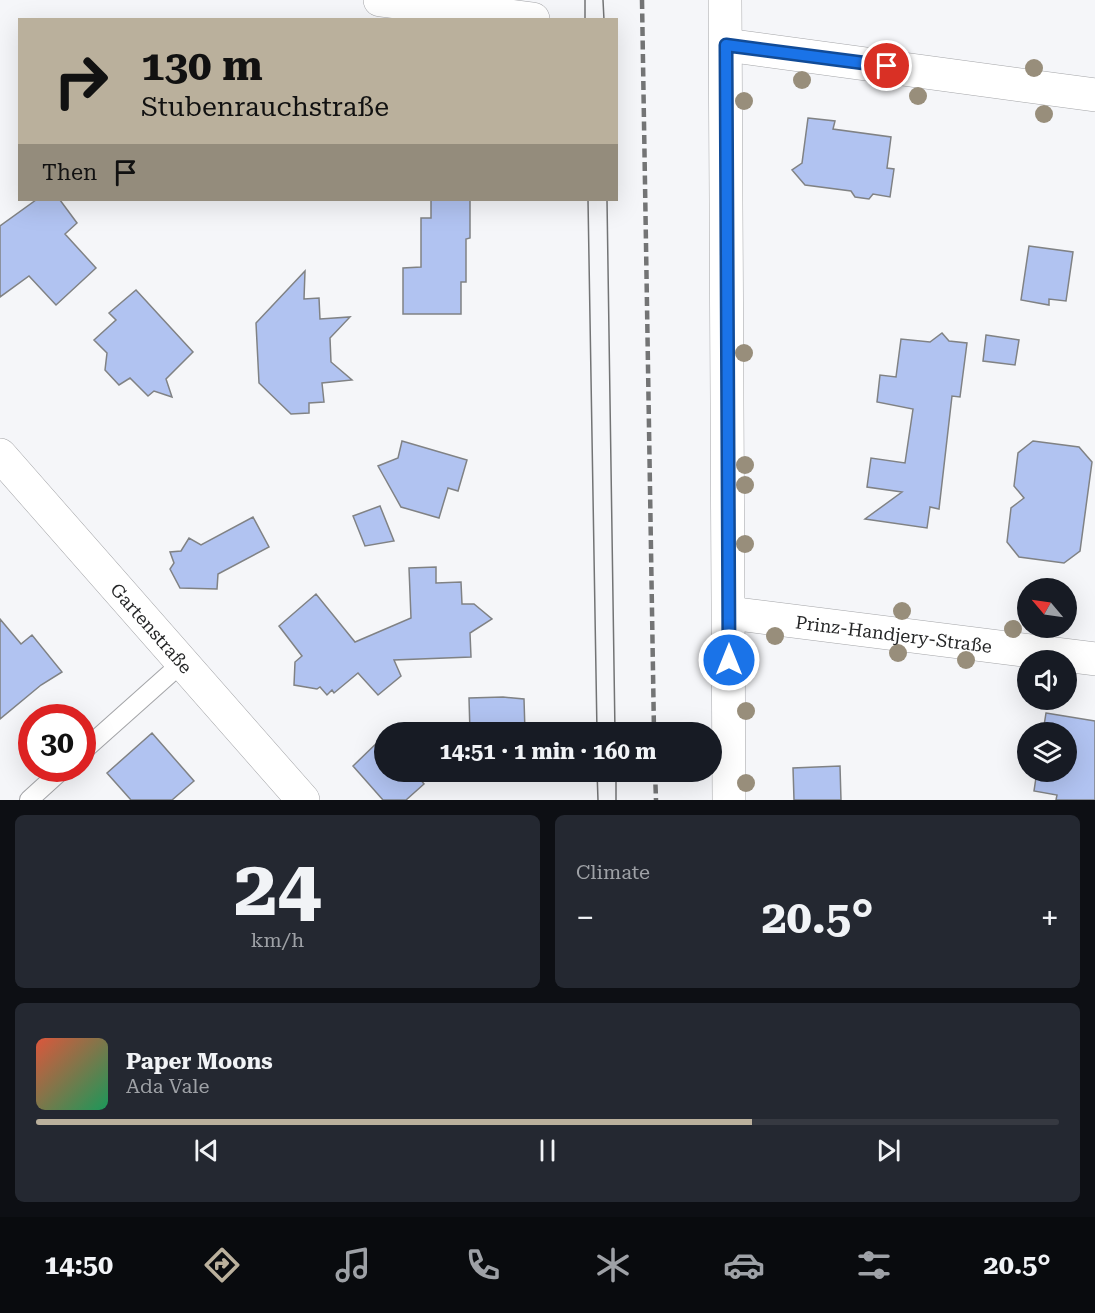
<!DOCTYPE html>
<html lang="en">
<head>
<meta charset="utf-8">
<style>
  body { margin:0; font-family:"Roboto Serif",serif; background:#242831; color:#f1f3f6; height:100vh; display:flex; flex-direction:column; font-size:22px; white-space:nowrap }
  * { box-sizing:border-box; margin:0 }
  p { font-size:20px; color:#9ea1a6 }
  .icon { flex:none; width:33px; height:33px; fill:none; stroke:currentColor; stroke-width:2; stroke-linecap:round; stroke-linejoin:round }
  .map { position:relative; height:800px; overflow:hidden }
  .drawer { display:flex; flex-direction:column; gap:15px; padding:15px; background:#0d0f14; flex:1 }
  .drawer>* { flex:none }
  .guide { position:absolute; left:18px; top:18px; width:600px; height:183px; border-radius:0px; box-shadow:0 6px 24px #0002; background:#bab09c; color:#111; overflow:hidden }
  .needle { width:39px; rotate:299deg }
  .tools { position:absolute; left:1017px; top:578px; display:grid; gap:12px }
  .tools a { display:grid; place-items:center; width:60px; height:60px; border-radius:50%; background:#171b24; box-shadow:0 6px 24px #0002; font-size:30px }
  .speed { position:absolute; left:18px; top:704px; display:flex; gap:12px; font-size:30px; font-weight:700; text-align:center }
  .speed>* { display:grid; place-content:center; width:78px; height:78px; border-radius:50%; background:#171b24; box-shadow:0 6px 24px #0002; line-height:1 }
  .speed .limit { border:9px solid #d22; background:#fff; color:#111 }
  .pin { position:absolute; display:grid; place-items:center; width:51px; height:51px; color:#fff; margin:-26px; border:3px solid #fff; border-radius:50%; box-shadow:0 2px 6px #0007 }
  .me { position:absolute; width:66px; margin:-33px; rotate:0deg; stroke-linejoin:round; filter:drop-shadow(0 0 4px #0008) }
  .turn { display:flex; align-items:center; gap:21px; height:126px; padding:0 24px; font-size:27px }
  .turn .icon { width:78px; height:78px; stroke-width:2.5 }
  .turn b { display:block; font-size:42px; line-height:51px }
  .then { display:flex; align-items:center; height:57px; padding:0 24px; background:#0003; gap:12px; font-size:22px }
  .big { font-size:45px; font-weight:700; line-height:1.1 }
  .drawer .card { flex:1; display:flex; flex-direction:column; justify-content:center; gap:9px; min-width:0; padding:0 21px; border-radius:9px; background:#242831 }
  .drawer .dial { align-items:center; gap:0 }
  .dial b { font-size:78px; line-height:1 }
  .song { display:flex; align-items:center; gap:18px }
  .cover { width:72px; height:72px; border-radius:9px; background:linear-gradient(135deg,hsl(10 70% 55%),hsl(150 70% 35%)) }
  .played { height:6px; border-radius:3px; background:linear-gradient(90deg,#bab09c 70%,#363941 70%) }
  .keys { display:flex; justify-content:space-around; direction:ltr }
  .heat { display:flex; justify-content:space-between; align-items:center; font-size:33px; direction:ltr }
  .drawer .tiles { flex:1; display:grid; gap:15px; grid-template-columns:1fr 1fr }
  .card:last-child { grid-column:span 2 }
  .trip { position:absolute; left:374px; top:722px; width:348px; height:60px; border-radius:30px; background:#171b24; box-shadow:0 6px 24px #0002; font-weight:700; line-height:60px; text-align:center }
  .dock { display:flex; height:96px; justify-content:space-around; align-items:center; background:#090b0e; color:#9ea1a6 }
  .dock .icon { width:42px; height:42px }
  .dock .current { color:#bab09c }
  .dock b { font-size:27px; color:#f1f3f6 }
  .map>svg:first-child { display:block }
  .building { fill:#b1c3f1; stroke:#808284; stroke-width:1.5 }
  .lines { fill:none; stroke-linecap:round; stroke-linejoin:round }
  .service-casing { stroke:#a4a5a8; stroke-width:20 }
  .minor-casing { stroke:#a4a5a8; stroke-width:34 }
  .service { stroke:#fff; stroke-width:18 }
  .minor { stroke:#fff; stroke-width:33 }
  .tram { stroke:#737475; stroke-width:1.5 }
  .rail { stroke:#737475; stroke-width:4.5; stroke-dasharray:9 4.5; stroke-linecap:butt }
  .tree { fill:#988e7b }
  .route-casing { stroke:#114b97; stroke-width:15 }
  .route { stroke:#1a73e8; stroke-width:10 }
  .labels { text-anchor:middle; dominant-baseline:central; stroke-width:6; stroke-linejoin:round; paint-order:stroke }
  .street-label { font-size:18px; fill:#262728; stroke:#fff }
</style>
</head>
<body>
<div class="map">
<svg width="1095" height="800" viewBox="0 0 1095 800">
  <rect width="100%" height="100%" fill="#f5f6f9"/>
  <path class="building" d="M 808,118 L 835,121 L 833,129 L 891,137 L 887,168 L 894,169 L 890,197 L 873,194 L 869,199 L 855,197 L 851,191 L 805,185 L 792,170 L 802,163 Z
    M 36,200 L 60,200 L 77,223 L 65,234 L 96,268 L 56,305 L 29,276 L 0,297 L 0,226 Z
    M 431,200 L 470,200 L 470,238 L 466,239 L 466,282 L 461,282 L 461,314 L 403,314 L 403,268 L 421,267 L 421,218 L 431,218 Z
    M 1029,246 L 1073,252 L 1066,301 L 1049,299 L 1049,305 L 1021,300 Z
    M 305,271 L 304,299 L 319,298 L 320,319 L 350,317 L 330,338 L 331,362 L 352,380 L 322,383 L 324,402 L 309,403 L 309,413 L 291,414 L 259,383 L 256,323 Z
    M 136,290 L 193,352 L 166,379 L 172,397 L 154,391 L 148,396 L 130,378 L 119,385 L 105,370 L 107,353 L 94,340 L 116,320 L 109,313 Z
    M 942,333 L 949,341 L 967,343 L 960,397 L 952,396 L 939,509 L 930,507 L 927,528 L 865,519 L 902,492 L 867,487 L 871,458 L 905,463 L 913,409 L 877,402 L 880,375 L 896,377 L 901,339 L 930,342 Z
    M 986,335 L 1019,340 L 1015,365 L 983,361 Z
    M 402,441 L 467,460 L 458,491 L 448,488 L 439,518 L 401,507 L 378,466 L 398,458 Z
    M 1033,441 L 1079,447 L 1092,462 L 1080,551 L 1064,563 L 1019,557 L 1007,542 L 1011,508 L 1024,498 L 1014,486 L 1018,453 Z
    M 380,506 L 394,541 L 365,546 L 353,516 Z
    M 253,517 L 269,547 L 218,574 L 217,589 L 180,588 L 170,569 L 174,563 L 170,552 L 181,551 L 189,538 L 201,545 Z
    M 436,567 L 436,583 L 461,582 L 462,604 L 474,604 L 492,619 L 470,633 L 471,657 L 394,660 L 401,676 L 378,695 L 358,673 L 334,693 L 332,690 L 327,695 L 320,687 L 317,689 L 294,685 L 295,662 L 302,656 L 279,626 L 316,594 L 355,642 L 411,618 L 409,568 Z
    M 0,619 L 21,644 L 32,635 L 62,672 L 41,685 L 0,719 Z
    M 503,697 L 524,699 L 525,732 L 470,732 L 469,698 Z
    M 1046,713 L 1095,721 L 1095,800 L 1056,800 L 1057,795 L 1034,791 L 1037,771 L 1066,771 L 1066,732 L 1043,732 Z
    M 152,733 L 194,781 L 172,800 L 131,800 L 107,773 Z
    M 384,736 L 384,771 L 430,772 L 421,780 L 424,784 L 406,800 L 383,800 L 353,766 Z
    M 840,766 L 841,800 L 794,800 L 793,768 Z"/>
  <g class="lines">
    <g class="service-casing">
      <path id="service" d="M 82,752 L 183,662
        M 29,800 L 64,768"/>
    </g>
    <g class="minor-casing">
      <g id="minor">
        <path d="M 380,0 L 533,19"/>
        <path d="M 725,0 L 729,800"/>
        <path d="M 726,45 L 1095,95"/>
        <path id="s1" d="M 0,455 L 303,800"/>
        <path id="s2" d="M 729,613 L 1095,659"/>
      </g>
    </g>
    <use href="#service" class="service"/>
    <use href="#minor" class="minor"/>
    <path class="tram" d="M 585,0 L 585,20
      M 603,0 L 604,20
      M 588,200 L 597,732
      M 607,200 L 615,732
      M 597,771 L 598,800
      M 616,771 L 616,800"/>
    <path class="rail" d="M 642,0 L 654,732
      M 655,771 L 656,800"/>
  </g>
  <g class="tree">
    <circle cx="1034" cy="68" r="9"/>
    <circle cx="802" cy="80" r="9"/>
    <circle cx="918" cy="96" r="9"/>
    <circle cx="744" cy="101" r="9"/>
    <circle cx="1044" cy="114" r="9"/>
    <circle cx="744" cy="353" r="9"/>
    <circle cx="745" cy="465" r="9"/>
    <circle cx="745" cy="485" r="9"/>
    <circle cx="745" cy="544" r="9"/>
    <circle cx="902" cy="611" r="9"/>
    <circle cx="1013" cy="629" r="9"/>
    <circle cx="775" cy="636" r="9"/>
    <circle cx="898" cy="653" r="9"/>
    <circle cx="966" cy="660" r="9"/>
    <circle cx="746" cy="711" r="9"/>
    <circle cx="746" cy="783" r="9"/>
  </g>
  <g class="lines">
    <g class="route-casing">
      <path id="route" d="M 729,660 L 726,45 L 887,66"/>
    </g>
    <use href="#route" class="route"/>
  </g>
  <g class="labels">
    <g class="street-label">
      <text stroke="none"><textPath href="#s1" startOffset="230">Gartenstraße</textPath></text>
      <text stroke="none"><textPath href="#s2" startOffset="166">Prinz-Handjery-Straße</textPath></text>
    </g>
  </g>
</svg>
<div class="tools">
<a><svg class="needle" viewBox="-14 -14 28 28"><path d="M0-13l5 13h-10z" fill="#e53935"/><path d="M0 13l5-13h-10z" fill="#9ea1a6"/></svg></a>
<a><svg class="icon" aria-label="sound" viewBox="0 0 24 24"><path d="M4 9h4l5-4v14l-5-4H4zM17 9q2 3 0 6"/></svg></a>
<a><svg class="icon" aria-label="layers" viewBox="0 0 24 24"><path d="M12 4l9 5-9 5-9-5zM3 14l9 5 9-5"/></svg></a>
</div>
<div class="speed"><div class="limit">30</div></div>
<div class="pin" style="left:887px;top:66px;background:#d93025"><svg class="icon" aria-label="arrive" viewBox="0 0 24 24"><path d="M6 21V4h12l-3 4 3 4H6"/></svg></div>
<svg class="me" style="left:729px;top:660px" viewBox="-20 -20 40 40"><circle r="17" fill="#1a73e8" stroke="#fff" stroke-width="3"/><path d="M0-11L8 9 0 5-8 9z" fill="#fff"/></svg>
<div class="trip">14:51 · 1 min · 160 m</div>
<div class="guide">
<div class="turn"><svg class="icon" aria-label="right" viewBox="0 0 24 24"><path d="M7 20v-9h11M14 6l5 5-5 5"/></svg><div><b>130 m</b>Stubenrauchstraße</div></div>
<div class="then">Then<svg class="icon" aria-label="arrive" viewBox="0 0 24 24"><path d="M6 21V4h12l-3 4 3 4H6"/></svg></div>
</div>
</div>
<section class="drawer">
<div class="tiles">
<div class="card dial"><b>24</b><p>km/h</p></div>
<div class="card"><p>Climate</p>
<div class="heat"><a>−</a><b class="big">20.5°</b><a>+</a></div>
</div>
<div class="card">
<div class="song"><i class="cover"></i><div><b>Paper Moons</b><p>Ada Vale</p></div></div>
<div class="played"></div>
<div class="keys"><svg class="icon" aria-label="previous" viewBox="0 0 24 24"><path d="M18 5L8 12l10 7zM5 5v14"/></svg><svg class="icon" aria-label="pause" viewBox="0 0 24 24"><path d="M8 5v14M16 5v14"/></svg><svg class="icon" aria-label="next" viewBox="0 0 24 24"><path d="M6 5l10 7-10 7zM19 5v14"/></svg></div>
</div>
</div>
</section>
<nav class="dock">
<b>14:50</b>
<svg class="icon current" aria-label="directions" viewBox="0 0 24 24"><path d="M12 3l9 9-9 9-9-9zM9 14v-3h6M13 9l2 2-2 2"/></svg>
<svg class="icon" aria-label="music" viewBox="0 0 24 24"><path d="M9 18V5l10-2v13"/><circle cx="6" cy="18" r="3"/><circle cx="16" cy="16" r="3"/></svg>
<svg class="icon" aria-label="phone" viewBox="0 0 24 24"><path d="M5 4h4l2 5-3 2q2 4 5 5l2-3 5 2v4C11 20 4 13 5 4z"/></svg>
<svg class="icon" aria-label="climate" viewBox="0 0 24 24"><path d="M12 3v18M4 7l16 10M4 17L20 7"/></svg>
<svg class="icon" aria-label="car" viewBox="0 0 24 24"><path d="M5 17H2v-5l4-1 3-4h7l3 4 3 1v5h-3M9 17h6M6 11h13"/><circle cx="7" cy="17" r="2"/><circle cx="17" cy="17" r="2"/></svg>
<svg class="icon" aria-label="filters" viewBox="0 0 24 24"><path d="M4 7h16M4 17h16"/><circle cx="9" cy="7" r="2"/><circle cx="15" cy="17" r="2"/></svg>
<b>20.5°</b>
</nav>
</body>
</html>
